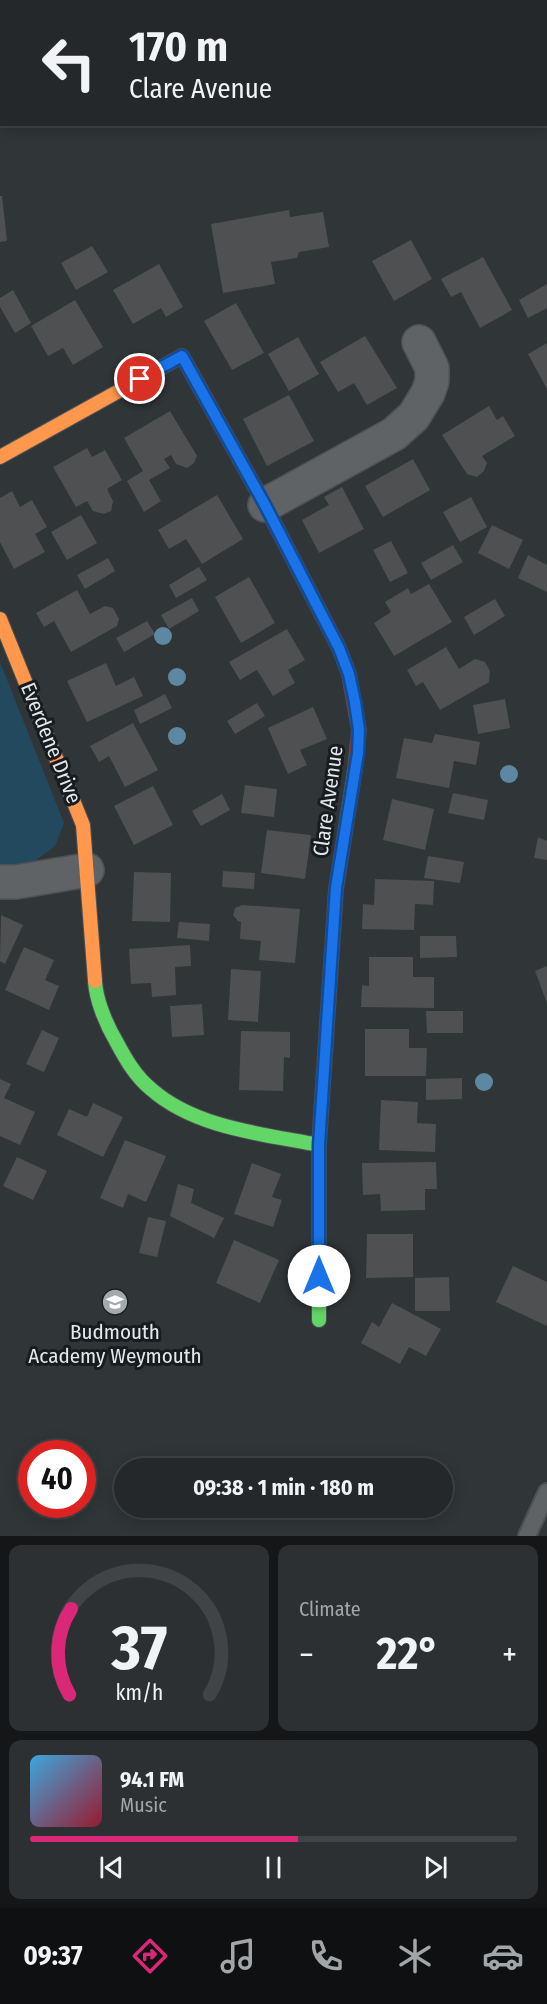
<!DOCTYPE html>
<html lang="en">
<head>
<meta charset="utf-8">
<style>
  body { margin:0; font-family:"Fira Sans Condensed",sans-serif; background:#2c3032; color:#f1f3f6; height:100vh; display:flex; flex-direction:column; font-size:22px; white-space:nowrap }
  * { box-sizing:border-box; margin:0 }
  p { font-size:20px; color:#a3a6a8 }
  .icon { flex:none; width:33px; height:33px; fill:none; stroke:currentColor; stroke-width:2; stroke-linecap:round; stroke-linejoin:round }
  .map { position:relative; height:1536px; overflow:hidden }
  .panel { display:flex; flex-direction:column; gap:9px; padding:9px; background:#141617; flex:1 }
  .panel>* { flex:none }
  .top-card { position:absolute; left:0px; top:0px; width:548px; height:126px; box-shadow:0 3px 15px #0003,0 0 0 2px #414447; background:#24282a; color:#f1f3f6; overflow:hidden }
  .speed { position:absolute; left:18px; top:1440px; display:flex; gap:12px; font-size:30px; font-weight:700; text-align:center }
  .speed>* { display:grid; place-content:center; width:78px; height:78px; border-radius:50%; background:#24282a; box-shadow:0 3px 15px #0003,0 0 0 2px #414447; line-height:1 }
  .speed .limit { border:9px solid #d22; background:#fff; color:#111 }
  .pin { position:absolute; display:grid; place-items:center; width:51px; height:51px; color:#fff; margin:-26px; border:3px solid #fff; border-radius:50%; box-shadow:0 2px 6px #0007 }
  .me { position:absolute; width:66px; margin:-33px; rotate:0deg; stroke-linejoin:round; filter:drop-shadow(0 0 4px #0008) }
  .turn { display:flex; align-items:center; gap:21px; height:126px; padding:0 30px; font-size:27px }
  .turn .icon { width:78px; height:78px; stroke-width:2.5 }
  .turn b { display:block; font-size:42px; line-height:51px }
  .big { font-size:45px; font-weight:700; line-height:1.1 }
  .panel .card { flex:1; display:flex; flex-direction:column; justify-content:center; gap:9px; min-width:0; padding:0 21px; border-radius:12px; background:#2c3032 }
  .panel .dial { align-items:center; gap:0 }
  .dial svg { height:156px; overflow:visible; fill:none; stroke:#414447; stroke-width:7; stroke-linecap:round; text-anchor:middle }
  .dial text { fill:#f1f3f6; stroke:none }
  .song { display:flex; align-items:center; gap:18px }
  .cover { width:72px; height:72px; border-radius:9px; background:linear-gradient(135deg,hsl(200 70% 55%),hsl(350 70% 35%)) }
  .played { height:6px; border-radius:3px; background:linear-gradient(90deg,#db2777 55%,#414447 55%) }
  .keys { display:flex; justify-content:space-around; direction:ltr }
  .heat { display:flex; justify-content:space-between; align-items:center; font-size:33px; direction:ltr }
  .panel .tiles { flex:1; display:grid; gap:9px; grid-template-columns:1fr 1fr }
  .card:last-child { grid-column:span 2 }
  .trip { position:absolute; left:114px; top:1458px; width:339px; height:60px; border-radius:30px; background:#24282a; box-shadow:0 3px 15px #0003,0 0 0 2px #414447; font-weight:700; line-height:60px; text-align:center }
  .tabs { display:flex; height:96px; justify-content:space-around; align-items:center; background:#0e1011; color:#a3a6a8 }
  .tabs .icon { width:42px; height:42px }
  .tabs .on { color:#db2777 }
  .tabs b { font-size:27px; color:#f1f3f6 }
  .map>svg:first-child { display:block }
  .green { fill:#23495f }
  .building { fill:#4f5051 }
  .lines { fill:none; stroke-linecap:round; stroke-linejoin:round }
  .lane-casing { stroke:#4d5155; stroke-width:20 }
  .street-casing { stroke:#4d5155; stroke-width:36 }
  .fast-casing { stroke:#4d5155; stroke-width:16 }
  .slow-casing { stroke:#4d5155; stroke-width:16 }
  .jam-casing { stroke:#4d5155; stroke-width:16 }
  .lane { stroke:#606365; stroke-width:16 }
  .street { stroke:#606365; stroke-width:33 }
  .fast { stroke:#63d668; stroke-width:14 }
  .slow { stroke:#ff974d; stroke-width:14 }
  .jam { stroke:#b3261e; stroke-width:14 }
  .tree { fill:#5d88a2 }
  .route-casing { stroke:#114b97; stroke-width:15 }
  .route { stroke:#1a73e8; stroke-width:10 }
  .labels { text-anchor:middle; dominant-baseline:central; stroke-width:6; stroke-linejoin:round; paint-order:stroke }
  .street-label { font-size:21px; fill:#e2e8ec; stroke:#181c1f }
  .poi-label { font-size:21px; fill:#e2e8ec; stroke:#181c1f }
</style>
</head>
<body>
<div class="map">
<svg width="547" height="1536" viewBox="0 0 547 1536">
  <rect width="100%" height="100%" fill="#303538"/>
  <path class="green" d="M 0,662 L 64,823 L 55,846 L 28,866 L 0,867 Z"/>
  <path class="building" d="M 0,196 L 2,196 L 7,241 L 0,242 Z
    M 289,210 L 290,217 L 323,212 L 329,247 L 299,252 L 297,258 L 271,262 L 275,284 L 223,293 L 211,224 Z
    M 411,240 L 432,279 L 394,301 L 372,261 Z
    M 92,246 L 108,272 L 76,290 L 61,263 Z
    M 483,257 L 512,310 L 480,328 L 461,292 L 451,297 L 441,279 Z
    M 159,264 L 183,307 L 166,317 L 161,308 L 133,324 L 113,290 Z
    M 547,284 L 547,308 L 528,318 L 519,300 Z
    M 13,290 L 31,323 L 15,333 L 0,307 L 0,298 Z
    M 75,300 L 103,347 L 73,365 L 63,348 L 48,356 L 31,326 Z
    M 236,303 L 264,353 L 232,370 L 204,321 Z
    M 365,336 L 397,388 L 367,405 L 354,383 L 338,392 L 320,362 Z
    M 298,337 L 319,374 L 289,391 L 268,354 Z
    M 547,343 L 547,389 L 528,354 Z
    M 289,395 L 314,441 L 267,466 L 243,419 Z
    M 489,406 L 497,420 L 503,416 L 515,436 L 482,456 L 487,463 L 484,471 L 477,477 L 467,474 L 442,435 Z
    M 170,411 L 197,456 L 194,463 L 187,468 L 176,464 L 171,455 L 164,459 L 170,468 L 149,480 L 161,501 L 144,512 L 127,481 L 143,471 L 124,438 Z
    M 87,448 L 92,457 L 105,450 L 122,480 L 107,489 L 113,501 L 111,511 L 104,514 L 93,511 L 87,501 L 76,507 L 53,467 Z
    M 413,459 L 430,490 L 383,517 L 365,486 Z
    M 342,487 L 364,529 L 319,553 L 302,520 L 329,505 L 324,497 Z
    M 12,491 L 20,507 L 32,500 L 47,527 L 35,534 L 45,552 L 14,569 L 0,542 L 0,498 Z
    M 217,495 L 243,539 L 202,564 L 186,539 L 169,549 L 158,530 Z
    M 471,497 L 487,527 L 460,542 L 443,512 Z
    M 81,515 L 97,543 L 67,560 L 51,532 Z
    M 492,525 L 523,540 L 509,569 L 478,553 Z
    M 391,541 L 408,573 L 390,582 L 373,550 Z
    M 453,545 L 463,562 L 431,580 L 421,563 Z
    M 528,555 L 547,565 L 547,592 L 518,578 Z
    M 108,558 L 115,571 L 85,589 L 77,575 Z
    M 199,567 L 207,580 L 176,598 L 169,585 Z
    M 249,577 L 275,623 L 241,643 L 215,597 Z
    M 429,584 L 452,622 L 394,656 L 374,623 L 391,612 L 385,602 L 408,588 L 411,594 Z
    M 77,590 L 90,614 L 105,606 L 113,608 L 119,619 L 117,626 L 71,652 L 54,621 L 44,627 L 36,613 Z
    M 192,598 L 199,611 L 169,629 L 161,615 Z
    M 495,599 L 505,616 L 474,635 L 464,617 Z
    M 147,621 L 155,634 L 124,652 L 116,638 Z
    M 287,629 L 305,660 L 288,670 L 295,683 L 273,696 L 257,670 L 240,680 L 229,662 Z
    M 446,647 L 459,669 L 475,659 L 485,662 L 490,671 L 489,682 L 440,710 L 423,682 L 416,686 L 407,670 Z
    M 106,663 L 116,686 L 134,677 L 143,696 L 87,722 L 67,681 Z
    M 165,694 L 172,708 L 140,724 L 134,710 Z
    M 505,699 L 510,728 L 478,734 L 473,705 Z
    M 257,703 L 265,716 L 235,734 L 227,721 Z
    M 313,707 L 327,739 L 300,750 L 307,765 L 288,774 L 268,728 Z
    M 133,723 L 158,770 L 125,787 L 109,756 L 99,762 L 90,746 Z
    M 435,734 L 480,742 L 476,765 L 454,761 L 449,788 L 396,778 L 404,738 L 432,743 Z
    M 245,785 L 277,789 L 274,817 L 241,813 Z
    M 153,786 L 173,825 L 134,845 L 114,806 Z
    M 453,793 L 488,800 L 484,820 L 448,813 Z
    M 222,794 L 230,810 L 201,826 L 192,811 Z
    M 392,799 L 434,809 L 425,850 L 383,840 Z
    M 267,830 L 311,835 L 305,879 L 261,873 Z
    M 538,837 L 547,841 L 547,860 L 534,858 Z
    M 428,856 L 464,862 L 460,883 L 424,878 Z
    M 223,871 L 255,873 L 254,889 L 222,887 Z
    M 134,872 L 171,873 L 170,922 L 132,921 Z
    M 375,879 L 434,881 L 433,905 L 415,904 L 414,930 L 362,929 L 363,904 L 374,905 Z
    M 242,905 L 300,909 L 295,963 L 259,960 L 261,941 L 240,939 L 241,922 L 238,921 L 233,915 L 235,908 Z
    M 1,915 L 23,925 L 5,964 L 0,961 Z
    M 179,922 L 210,924 L 209,941 L 177,938 Z
    M 420,936 L 456,936 L 457,957 L 420,958 Z
    M 190,945 L 191,966 L 175,967 L 176,995 L 152,997 L 151,983 L 131,984 L 129,949 Z
    M 24,947 L 54,960 L 45,980 L 59,986 L 49,1010 L 5,990 Z
    M 369,957 L 413,957 L 413,977 L 434,977 L 434,1008 L 361,1007 L 362,985 L 369,986 Z
    M 547,966 L 547,1003 L 535,971 Z
    M 231,969 L 261,971 L 258,1022 L 228,1020 Z
    M 202,1004 L 204,1035 L 172,1037 L 170,1006 Z
    M 426,1011 L 463,1011 L 463,1033 L 427,1033 Z
    M 365,1029 L 409,1029 L 409,1048 L 427,1048 L 426,1076 L 365,1076 Z
    M 42,1030 L 59,1038 L 44,1072 L 26,1064 Z
    M 241,1031 L 290,1032 L 290,1058 L 284,1057 L 283,1091 L 239,1090 Z
    M 462,1078 L 462,1099 L 426,1100 L 426,1079 Z
    M 0,1079 L 11,1084 L 4,1098 L 35,1112 L 20,1145 L 0,1136 Z
    M 381,1100 L 418,1102 L 417,1123 L 436,1124 L 435,1152 L 379,1150 Z
    M 93,1103 L 123,1117 L 103,1157 L 57,1135 L 69,1109 L 87,1117 Z
    M 125,1140 L 166,1156 L 146,1202 L 128,1194 L 123,1208 L 100,1198 Z
    M 17,1157 L 47,1171 L 33,1200 L 3,1186 Z
    M 436,1162 L 437,1189 L 425,1189 L 425,1210 L 381,1211 L 380,1194 L 363,1195 L 362,1163 Z
    M 252,1163 L 281,1174 L 272,1197 L 282,1200 L 273,1227 L 234,1214 Z
    M 178,1184 L 194,1189 L 191,1203 L 224,1218 L 214,1238 L 170,1216 Z
    M 148,1217 L 166,1221 L 157,1257 L 139,1253 Z
    M 367,1234 L 413,1234 L 413,1277 L 366,1278 Z
    M 234,1240 L 279,1260 L 260,1303 L 216,1283 Z
    M 513,1266 L 547,1282 L 547,1326 L 496,1302 Z
    M 449,1277 L 450,1311 L 415,1311 L 415,1278 Z
    M 392,1303 L 441,1329 L 426,1356 L 409,1347 L 400,1364 L 361,1343 L 372,1322 L 379,1327 Z"/>
  <g class="lines">
    <g class="lane-casing">
      <path id="lane" d="M 527,1536 L 547,1492"/>
    </g>
    <g class="street-casing">
      <path id="street" d="M 265,505 L 394,434 L 414,416 L 428,393 L 432,381 L 432,368 L 419,342
        M 0,882 L 16,882 L 87,870"/>
    </g>
    <g class="fast-casing">
      <path id="fast" d="M 95,981 C 96,1000 106,1024 116,1041 C 125,1058 135,1076 151,1089 C 195,1128 263,1134 319,1145
        M 319,1320 L 319,1145 L 336,889 L 355,769"/>
    </g>
    <g class="slow-casing">
      <path id="slow" d="M 0,457 L 182,356 L 206,399
        M 0,619 L 83,825 L 95,981"/>
    </g>
    <g class="jam-casing">
      <path id="jam" d="M 206,399 L 265,505 L 339,648 L 349,674 L 359,730 L 355,769"/>
    </g>
    <use href="#lane" class="lane"/>
    <use href="#street" class="street"/>
    <use href="#fast" class="fast"/>
    <use href="#slow" class="slow"/>
    <use href="#jam" class="jam"/>
  </g>
  <g class="tree">
    <circle cx="163" cy="636" r="9"/>
    <circle cx="177" cy="677" r="9"/>
    <circle cx="177" cy="736" r="9"/>
    <circle cx="509" cy="774" r="9"/>
    <circle cx="484" cy="1082" r="9"/>
  </g>
  <g class="lines">
    <g class="route-casing">
      <path id="route" d="M 140,379 L 182,356 L 265,505 L 339,648 L 349,674 L 355,702 L 359,730 L 358,753 L 336,888 L 319,1145 L 319,1276"/>
    </g>
    <use href="#route" class="route"/>
  </g>
  <defs>
    <g id="school-disc" transform="scale(1.35)"><circle r="9.5" fill="#a4a9ad" stroke="#181c1f"/><path d="M0-5L7-2L0 1L-7-2ZM-4 1L0 2.5L4 1V4Q0 6-4 4Z" fill="#fff"/></g>
  </defs>
  <g fill-rule="evenodd">
    <use href="#school-disc" x="115" y="1302"/>
  </g>
  <g class="labels">
    <g class="street-label">
      <text transform="translate(51 743) rotate(68)">Everdene Drive</text>
      <text transform="translate(328 801) rotate(-82)">Clare Avenue</text>
    </g>
    <g class="poi-label">
      <text x="115" y="1332">Budmouth<tspan x="115" dy="24">Academy Weymouth</tspan></text>
    </g>
  </g>
</svg>
<div class="speed"><div class="limit">40</div></div>
<div class="pin" style="left:140px;top:379px;background:#d93025"><svg class="icon" aria-label="arrive" viewBox="0 0 24 24"><path d="M6 21V4h12l-3 4 3 4H6"/></svg></div>
<svg class="me" style="left:319px;top:1276px" viewBox="-20 -20 40 40"><circle r="19" fill="#fff"/><path d="M0-13L10 11 0 6-10 11z" fill="#1a73e8"/></svg>
<div class="trip">09:38 · 1 min · 180 m</div>
<div class="top-card">
<div class="turn"><svg class="icon" aria-label="left" viewBox="0 0 24 24"><path d="M17 20v-9H6M10 6l-5 5 5 5"/></svg><div><b>170 m</b>Clare Avenue</div></div>
</div>
</div>
<section class="panel">
<div class="tiles">
<div class="card dial"><svg viewBox="0 0 100 80">
<path d="M14 69A42 42 0 1 1 86 69"/>
<path d="M14 69A42 42 0 0 1 15 25" stroke="#db2777"/>
<text x="50" y="56" font-size="32" font-weight="700">37</text>
<text x="50" y="72" font-size="11">km/h</text>
</svg></div>
<div class="card"><p>Climate</p>
<div class="heat"><a>−</a><b class="big">22°</b><a>+</a></div>
</div>
<div class="card">
<div class="song"><i class="cover"></i><div><b>94.1 FM</b><p>Music</p></div></div>
<div class="played"></div>
<div class="keys"><svg class="icon" aria-label="previous" viewBox="0 0 24 24"><path d="M18 5L8 12l10 7zM5 5v14"/></svg><svg class="icon" aria-label="pause" viewBox="0 0 24 24"><path d="M8 5v14M16 5v14"/></svg><svg class="icon" aria-label="next" viewBox="0 0 24 24"><path d="M6 5l10 7-10 7zM19 5v14"/></svg></div>
</div>
</div>
</section>
<nav class="tabs">
<b>09:37</b>
<svg class="icon on" aria-label="directions" viewBox="0 0 24 24"><path d="M12 3l9 9-9 9-9-9zM9 14v-3h6M13 9l2 2-2 2"/></svg>
<svg class="icon" aria-label="music" viewBox="0 0 24 24"><path d="M9 18V5l10-2v13"/><circle cx="6" cy="18" r="3"/><circle cx="16" cy="16" r="3"/></svg>
<svg class="icon" aria-label="phone" viewBox="0 0 24 24"><path d="M5 4h4l2 5-3 2q2 4 5 5l2-3 5 2v4C11 20 4 13 5 4z"/></svg>
<svg class="icon" aria-label="climate" viewBox="0 0 24 24"><path d="M12 3v18M4 7l16 10M4 17L20 7"/></svg>
<svg class="icon" aria-label="car" viewBox="0 0 24 24"><path d="M5 17H2v-5l4-1 3-4h7l3 4 3 1v5h-3M9 17h6M6 11h13"/><circle cx="7" cy="17" r="2"/><circle cx="17" cy="17" r="2"/></svg>
</nav>
</body>
</html>
